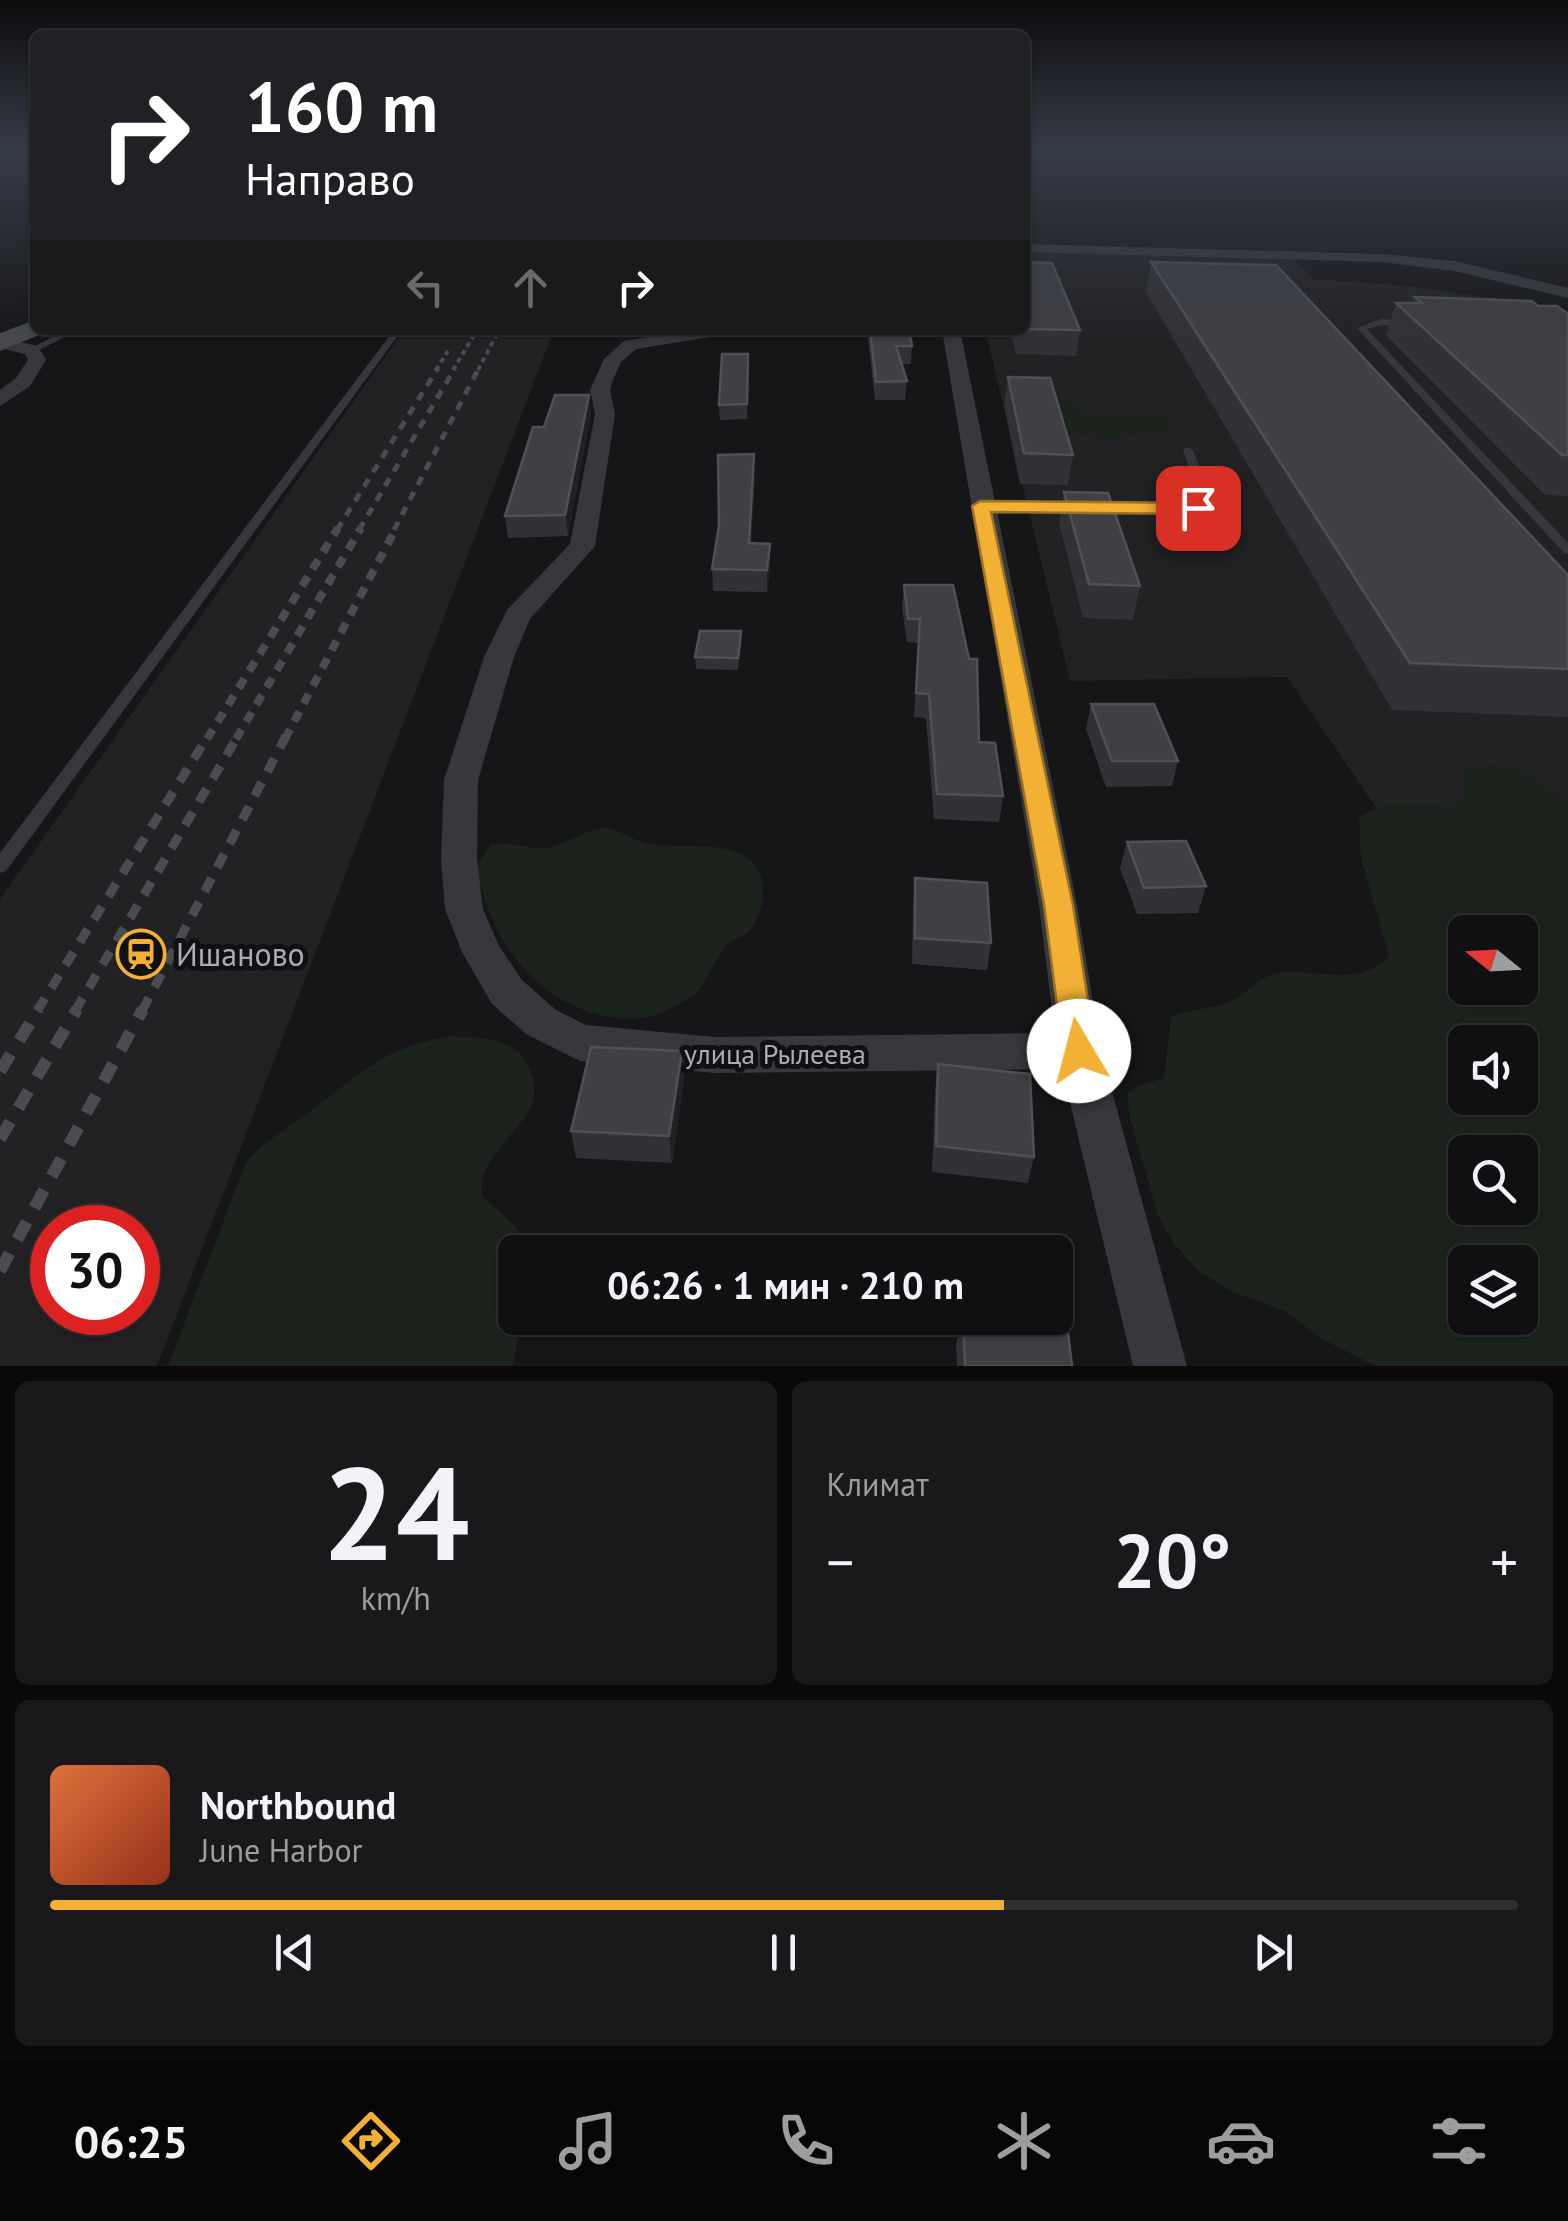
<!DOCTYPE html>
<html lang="ru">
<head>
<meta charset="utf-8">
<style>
  body { margin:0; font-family:"PT Sans",sans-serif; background:#19191b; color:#f1f3f6; height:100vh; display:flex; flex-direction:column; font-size:38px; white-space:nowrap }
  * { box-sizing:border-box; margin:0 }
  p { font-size:32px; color:#9c9d9f }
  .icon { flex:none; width:55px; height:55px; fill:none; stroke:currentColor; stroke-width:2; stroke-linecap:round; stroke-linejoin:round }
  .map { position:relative; height:1366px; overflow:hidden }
  .drawer { display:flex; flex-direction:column; gap:15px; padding:15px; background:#09090a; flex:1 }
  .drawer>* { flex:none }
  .guide { position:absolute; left:30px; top:30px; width:1000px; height:305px; border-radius:15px; box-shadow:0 2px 8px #0004,0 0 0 2px #303032; background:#202124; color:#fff; overflow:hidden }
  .needle { width:65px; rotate:288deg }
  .fabs { position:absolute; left:1448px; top:915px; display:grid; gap:20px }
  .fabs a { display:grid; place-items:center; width:90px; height:90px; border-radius:15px; background:#101012; box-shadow:0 2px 8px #0004,0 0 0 2px #303032; font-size:50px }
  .speed { position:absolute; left:30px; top:1205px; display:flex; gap:20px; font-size:50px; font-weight:700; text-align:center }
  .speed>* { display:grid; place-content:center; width:130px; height:130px; border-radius:50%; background:#101012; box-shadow:0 2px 8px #0004,0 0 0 2px #303032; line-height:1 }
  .speed .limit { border:15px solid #d22; background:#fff; color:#111 }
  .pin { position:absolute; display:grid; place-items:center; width:85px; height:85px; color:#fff; margin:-42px; border-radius:20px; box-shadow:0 5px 15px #0006 }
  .me { position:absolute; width:110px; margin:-55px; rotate:352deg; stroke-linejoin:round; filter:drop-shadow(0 0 8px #0008) }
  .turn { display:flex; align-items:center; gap:35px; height:210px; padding:0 50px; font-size:45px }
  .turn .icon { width:130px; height:130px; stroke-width:2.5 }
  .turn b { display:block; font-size:70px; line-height:85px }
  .lanes { display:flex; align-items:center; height:95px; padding:0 50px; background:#0003; justify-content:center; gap:50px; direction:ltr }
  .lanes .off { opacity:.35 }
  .big { font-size:75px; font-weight:800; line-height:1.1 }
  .drawer .widget { flex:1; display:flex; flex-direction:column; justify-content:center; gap:15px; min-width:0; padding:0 35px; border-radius:15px; background:#19191b }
  .drawer .dial { align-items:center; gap:0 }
  .dial b { font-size:130px; line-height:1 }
  .song { display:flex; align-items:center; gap:30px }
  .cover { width:120px; height:120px; border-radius:15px; background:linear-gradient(135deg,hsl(20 70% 55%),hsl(10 70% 35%)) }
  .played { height:10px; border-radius:5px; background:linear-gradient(90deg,#f2b134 65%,#303032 65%) }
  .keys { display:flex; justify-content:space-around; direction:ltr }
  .heat { display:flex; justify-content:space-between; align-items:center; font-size:55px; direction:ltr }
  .drawer .tiles { flex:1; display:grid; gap:15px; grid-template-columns:1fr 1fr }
  .widget:last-child { grid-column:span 2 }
  .trip { position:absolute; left:498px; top:1235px; width:575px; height:100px; border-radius:15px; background:#101012; box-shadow:0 2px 8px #0004,0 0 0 2px #303032; font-weight:800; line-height:100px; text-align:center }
  .dock { display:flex; height:160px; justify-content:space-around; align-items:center; background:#060607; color:#9c9d9f }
  .dock .icon { width:70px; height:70px }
  .dock .current { color:#f2b134 }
  .dock b { font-size:45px; color:#f1f3f6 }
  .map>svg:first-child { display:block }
  .built { fill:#222225; fill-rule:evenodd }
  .green { fill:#1c231d; fill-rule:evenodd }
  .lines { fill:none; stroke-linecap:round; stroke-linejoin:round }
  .lane { fill:#37383d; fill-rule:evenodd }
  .street { fill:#37383d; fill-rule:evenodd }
  .secondary { fill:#45474d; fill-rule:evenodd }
  .rail-far4 { stroke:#4a4c52; stroke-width:4; stroke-dasharray:5 4; stroke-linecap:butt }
  .rail-far3 { stroke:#4a4c52; stroke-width:5; stroke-dasharray:9 8; stroke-linecap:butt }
  .rail-far2 { stroke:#4a4c52; stroke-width:8; stroke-dasharray:11 9; stroke-linecap:butt }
  .rail-far1 { stroke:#4a4c52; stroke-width:9; stroke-dasharray:15 12; stroke-linecap:butt }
  .rail { stroke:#4a4c52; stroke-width:12; stroke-dasharray:20 16; stroke-linecap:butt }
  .wall { fill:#323236 }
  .shaded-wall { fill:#212124 }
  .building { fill:#3f3f44; stroke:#4f5156; stroke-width:2.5 }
  .route { fill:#f2b134; stroke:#9d7322; stroke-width:2.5 }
  .labels { text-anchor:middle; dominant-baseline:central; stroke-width:10; stroke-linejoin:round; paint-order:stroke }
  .street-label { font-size:28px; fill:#a8adb8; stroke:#111113 }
  .near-poi-label { font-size:32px; fill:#a8adb8; stroke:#111113; text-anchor:start }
</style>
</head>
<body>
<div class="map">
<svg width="1568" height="1366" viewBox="0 0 1568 1366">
  <rect width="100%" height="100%" fill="#161618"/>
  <path class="built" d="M 1025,250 L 1291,257 L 1313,279 L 1409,286 L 1568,310 L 1568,1089 L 1520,988 L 1520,932 L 1465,932 L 1465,938 L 1287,677 L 1070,681 L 985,330 L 1025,330 Z
    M 404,330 L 554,330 L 157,1366 L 0,1366 L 0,899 ZM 52,1228 L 138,1228 L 138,1312 L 52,1312 Z"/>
  <path class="green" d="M 1055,401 L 1078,402 L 1081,415 L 1166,416 L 1173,429 L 1111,439 L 1067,433 Z
    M 1481,763 L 1518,769 L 1568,800 L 1568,1366 L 1376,1366 L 1322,1339 L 1283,1310 L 1233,1292 L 1200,1272 L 1174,1244 L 1158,1216 L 1129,1115 L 1128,1093 L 1140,1085 L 1164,1078 L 1171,1017 C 1190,1008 1212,1010 1231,1001 C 1248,993 1258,977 1277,973 C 1315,967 1359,989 1389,956 L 1361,859 L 1359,817 L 1385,804 L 1457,805 L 1466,796 L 1462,782 L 1466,770 ZM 1520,932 L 1520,988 L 1465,988 L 1465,932 ZM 1520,1042 L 1520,1098 L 1465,1098 L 1465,1042 ZM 1520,1152 L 1520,1208 L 1465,1208 L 1465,1152 ZM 1520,1262 L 1520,1318 L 1465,1318 L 1465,1262 Z
    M 607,828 C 623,831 633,841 649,844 C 680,850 729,838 753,863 C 769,880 765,915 748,932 C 742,937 733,939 728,944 C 715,957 711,976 699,989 C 692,998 677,1005 667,1010 C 648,1021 621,1020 600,1015 C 530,997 487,934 477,865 L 492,844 C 512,840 532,852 551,847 C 571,842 585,829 607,828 Z
    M 451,1036 C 480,1038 513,1036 528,1065 C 558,1122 475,1141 482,1196 L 520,1231 L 523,1252 L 515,1252 L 515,1318 L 521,1318 L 513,1366 L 168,1366 L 245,1165 C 262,1142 281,1133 304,1116 C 358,1077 381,1047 451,1036 Z"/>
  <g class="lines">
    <path class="lane" d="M 1381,319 L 1410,321 L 1410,325 L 1407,326 L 1381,325 L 1367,329 L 1568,543 L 1568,554 L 1564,553 L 1357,328 Z
      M 67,330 L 78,330 L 35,352 L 27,350 Z
      M 394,330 L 402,330 L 6,871 L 0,873 L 0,853 Z
      M 1188,447 L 1193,450 L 1210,495 L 1202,511 L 981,510 L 975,506 L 981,502 L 1194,504 L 1198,495 L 1183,450 Z"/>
    <path class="street" d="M 1025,244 L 1382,254 L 1454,261 L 1568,288 L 1568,298 L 1454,271 L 1382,262 L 1025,252 Z
      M 690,330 L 731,330 L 722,335 L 636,349 L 621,362 L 613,380 L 610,390 L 615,414 L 595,546 L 530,619 L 514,657 L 478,780 L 477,859 L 483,909 L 499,946 L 522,980 L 556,1010 L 586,1025 L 715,1037 L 1055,1033 L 1039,905 L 942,330 L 960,330 L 1077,905 L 1101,1051 L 1187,1366 L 1133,1366 L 1062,1069 L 715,1073 L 580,1061 L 526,1034 L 492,1004 L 462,952 L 445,909 L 441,859 L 444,780 L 484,657 L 507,610 L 570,544 L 595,414 L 590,390 L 604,359 L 624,341 Z
      M 0,338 L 38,346 L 46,360 L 30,386 L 0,406 L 0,390 L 16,378 L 28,360 L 25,354 L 0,348 Z"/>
    <path class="secondary" d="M 35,320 L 35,330 L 47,330 L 44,333 L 0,351 L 0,333 Z"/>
    <path class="rail-far4" d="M 436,370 L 448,351
      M 453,370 L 477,330
      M 478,370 L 499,330"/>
    <path class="rail-far3" d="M 337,530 L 438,368
      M 359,530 L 455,368
      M 394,530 L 479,368"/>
    <path class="rail-far2" d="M 207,739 L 338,528
      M 236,739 L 361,528
      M 285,739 L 396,528"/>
    <path class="rail-far1" d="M 37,1011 L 208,736
      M 75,1011 L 238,736
      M 142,1011 L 286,736"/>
    <path class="rail" d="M 0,1071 L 39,1009
      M 0,1139 L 77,1009
      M 0,1271 L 143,1009"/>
  </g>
  <path class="wall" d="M 1025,262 L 1080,330 L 1076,356 L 1016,354 L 1010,330 L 1025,330 Z
    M 1151,262 L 1568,575 L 1568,717 L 1392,710 L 1146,292 Z
    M 1415,297 L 1538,306 L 1568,314 L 1568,496 L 1545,495 L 1386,335 L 1396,303 L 1413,303 Z
    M 867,330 L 909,330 L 912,346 L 911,364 L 902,364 L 907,381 L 905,400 L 875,400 Z
    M 748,354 L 747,419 L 720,420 L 719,405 Z
    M 1008,377 L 1073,455 L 1068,485 L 1020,484 L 1004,405 Z
    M 589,395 L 591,414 L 568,536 L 508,538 L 505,516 L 544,427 Z
    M 755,474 L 751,543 L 770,566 L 767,592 L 713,591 L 712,569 Z
    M 1064,492 L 1140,586 L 1133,620 L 1083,618 L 1059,523 Z
    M 904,585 L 1003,796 L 999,822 L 934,819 L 926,718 L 914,717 L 918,643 L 907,642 L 902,608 Z
    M 741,631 L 742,643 L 738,670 L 696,669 L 695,657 Z
    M 1091,704 L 1178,761 L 1172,786 L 1106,787 L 1086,729 Z
    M 1127,842 L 1206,886 L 1198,913 L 1137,914 L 1120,868 Z
    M 915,878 L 991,943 L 987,970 L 912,964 L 913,904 Z
    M 682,1051 L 684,1078 L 672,1163 L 576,1158 L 571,1131 Z
    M 938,1064 L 1034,1157 L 1028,1183 L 932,1172 L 935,1091 Z
    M 961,1318 L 1055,1318 L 1072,1366 L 957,1366 L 956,1345 Z"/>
  <path class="shaded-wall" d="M 589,395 L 591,414 L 568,536 L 565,515 Z
    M 754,454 L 755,474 L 749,565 L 749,543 Z
    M 770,544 L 770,566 L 767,592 L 767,570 Z
    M 741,631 L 742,643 L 738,670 L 738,658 Z
    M 682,1051 L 684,1078 L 672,1163 L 669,1136 Z"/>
  <path class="building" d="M 1025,262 L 1052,263 L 1080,330 L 1025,329 Z
    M 1151,262 L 1276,265 L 1568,575 L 1568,669 L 1410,663 Z
    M 1415,297 L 1532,301 L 1538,306 L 1557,306 L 1568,314 L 1568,455 L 1562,455 L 1396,303 L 1422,303 Z
    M 870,330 L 909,330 L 912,346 L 896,346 L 907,381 L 876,382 Z
    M 722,354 L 748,354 L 747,404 L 719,405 Z
    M 1008,377 L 1050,378 L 1073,455 L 1024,453 Z
    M 555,395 L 589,395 L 565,515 L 505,516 L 533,427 L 544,427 Z
    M 754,454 L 749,543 L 770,544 L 767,570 L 712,569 L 719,525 L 718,455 Z
    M 1064,492 L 1108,493 L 1140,586 L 1089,584 Z
    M 904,585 L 953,585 L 969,659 L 977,659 L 979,742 L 995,743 L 1003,796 L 937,794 L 929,694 L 916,693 L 920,619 L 908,619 Z
    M 700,631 L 741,631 L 738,658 L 695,657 Z
    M 1091,704 L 1154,704 L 1178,761 L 1112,761 Z
    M 1186,841 L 1206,886 L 1144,888 L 1127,842 Z
    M 915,878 L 987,883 L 991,943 L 915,938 Z
    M 591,1047 L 682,1051 L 669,1136 L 571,1131 Z
    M 938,1064 L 1030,1074 L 1034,1157 L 936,1146 Z
    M 1055,1315 L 1066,1316 L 1072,1366 L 965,1366 L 963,1318 L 1055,1318 Z"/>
  <linearGradient id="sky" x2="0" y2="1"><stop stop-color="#0c0c0d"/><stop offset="0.44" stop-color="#363c48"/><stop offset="1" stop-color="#363c48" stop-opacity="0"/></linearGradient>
  <rect width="1568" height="344" fill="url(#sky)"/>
  <path class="route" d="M 980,501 L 1198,503 L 1206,508 L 1198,514 L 991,512 L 1073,905 L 1096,1051 L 1091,1061 L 1079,1065 L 1068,1061 L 1063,1051 L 1044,905 L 972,506 Z"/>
  <defs>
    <g id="station-ring" transform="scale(2.5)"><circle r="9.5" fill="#111113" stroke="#f2b134" stroke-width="1.5"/><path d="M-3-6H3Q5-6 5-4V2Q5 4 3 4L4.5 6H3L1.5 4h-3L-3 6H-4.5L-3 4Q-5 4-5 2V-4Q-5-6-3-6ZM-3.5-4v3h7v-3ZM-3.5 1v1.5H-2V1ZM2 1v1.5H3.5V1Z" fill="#f2b134"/></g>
  </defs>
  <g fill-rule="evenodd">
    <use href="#station-ring" x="141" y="954"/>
  </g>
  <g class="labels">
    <g class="street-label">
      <text x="775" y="1053">улица Рылеева</text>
    </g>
    <g class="near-poi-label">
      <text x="176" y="954">Ишаново</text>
    </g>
  </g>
</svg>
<div class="fabs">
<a><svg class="needle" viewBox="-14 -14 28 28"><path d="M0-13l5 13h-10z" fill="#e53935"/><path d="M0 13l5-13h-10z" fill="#9c9d9f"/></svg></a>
<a><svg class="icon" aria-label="sound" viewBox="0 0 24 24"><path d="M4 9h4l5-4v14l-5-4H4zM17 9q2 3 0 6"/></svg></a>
<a><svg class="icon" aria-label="search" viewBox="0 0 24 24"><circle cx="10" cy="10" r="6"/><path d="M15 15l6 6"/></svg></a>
<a><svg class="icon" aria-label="layers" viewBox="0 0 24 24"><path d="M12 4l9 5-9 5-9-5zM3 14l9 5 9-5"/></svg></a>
</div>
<div class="speed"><div class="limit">30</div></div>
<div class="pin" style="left:1198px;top:508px;background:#d93025"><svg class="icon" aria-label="arrive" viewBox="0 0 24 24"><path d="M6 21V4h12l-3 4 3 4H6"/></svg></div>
<svg class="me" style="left:1079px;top:1051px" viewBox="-20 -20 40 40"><circle r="19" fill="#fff"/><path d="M0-13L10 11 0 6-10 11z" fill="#f2b134"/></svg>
<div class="trip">06:26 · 1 мин · 210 m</div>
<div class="guide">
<div class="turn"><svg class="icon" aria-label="right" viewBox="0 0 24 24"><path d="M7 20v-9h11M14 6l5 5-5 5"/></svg><div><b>160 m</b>Направо</div></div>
<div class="lanes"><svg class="icon off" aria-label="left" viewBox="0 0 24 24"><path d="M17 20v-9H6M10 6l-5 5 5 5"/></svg><svg class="icon off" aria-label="ahead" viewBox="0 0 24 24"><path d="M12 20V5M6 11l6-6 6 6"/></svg><svg class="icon" aria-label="right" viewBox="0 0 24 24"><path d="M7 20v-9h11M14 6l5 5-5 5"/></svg></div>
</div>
</div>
<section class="drawer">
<div class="tiles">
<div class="widget dial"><b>24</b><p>km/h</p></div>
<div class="widget"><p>Климат</p>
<div class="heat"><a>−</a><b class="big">20°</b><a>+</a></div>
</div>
<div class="widget">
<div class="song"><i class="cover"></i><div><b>Northbound</b><p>June Harbor</p></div></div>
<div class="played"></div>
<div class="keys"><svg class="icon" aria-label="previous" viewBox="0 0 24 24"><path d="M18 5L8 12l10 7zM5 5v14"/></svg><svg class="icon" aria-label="pause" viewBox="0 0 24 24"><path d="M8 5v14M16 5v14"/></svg><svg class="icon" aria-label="next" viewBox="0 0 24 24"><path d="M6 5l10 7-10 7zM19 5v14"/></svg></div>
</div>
</div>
</section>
<nav class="dock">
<b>06:25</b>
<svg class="icon current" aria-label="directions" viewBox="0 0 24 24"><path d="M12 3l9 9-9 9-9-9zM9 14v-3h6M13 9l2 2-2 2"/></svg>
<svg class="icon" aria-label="music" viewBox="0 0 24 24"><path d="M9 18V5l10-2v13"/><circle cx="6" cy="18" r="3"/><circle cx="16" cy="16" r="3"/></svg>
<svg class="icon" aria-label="phone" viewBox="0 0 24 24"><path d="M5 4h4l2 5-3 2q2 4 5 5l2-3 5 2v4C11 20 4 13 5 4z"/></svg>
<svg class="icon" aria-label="climate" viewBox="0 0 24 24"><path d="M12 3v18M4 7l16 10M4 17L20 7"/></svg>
<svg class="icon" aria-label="car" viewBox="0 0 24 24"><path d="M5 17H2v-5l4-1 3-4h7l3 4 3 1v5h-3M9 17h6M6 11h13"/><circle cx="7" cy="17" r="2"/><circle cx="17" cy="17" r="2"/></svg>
<svg class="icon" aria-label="filters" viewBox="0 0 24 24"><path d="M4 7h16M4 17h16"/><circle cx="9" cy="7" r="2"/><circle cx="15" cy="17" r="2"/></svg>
</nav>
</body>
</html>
